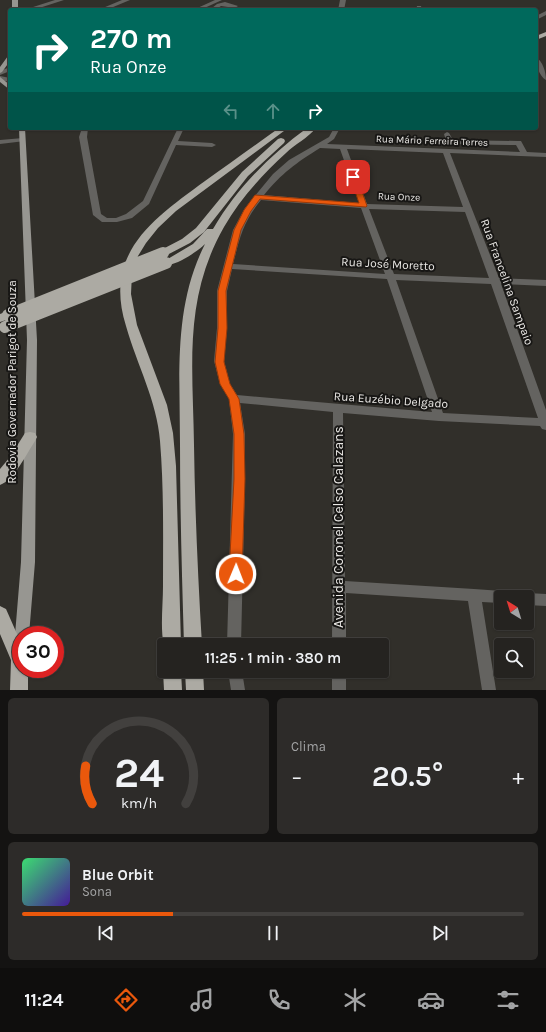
<!DOCTYPE html>
<html lang="pt">
<head>
<meta charset="utf-8">
<style>
  body { margin:0; font-family:Karla,sans-serif; background:#2d2b29; color:#f1f3f6; height:100vh; display:flex; flex-direction:column; font-size:15px; white-space:nowrap }
  * { box-sizing:border-box; margin:0 }
  p { font-size:13px; color:#a3a4a5 }
  .icon { flex:none; width:22px; height:22px; fill:none; stroke:currentColor; stroke-width:2; stroke-linecap:round; stroke-linejoin:round }
  .map { position:relative; height:690px; overflow:hidden }
  .sheet { display:flex; flex-direction:column; gap:8px; padding:8px; background:#141312; flex:1 }
  .sheet>* { flex:none }
  .hud { position:absolute; left:8px; top:8px; width:530px; height:122px; border-radius:4px; box-shadow:0 1px 3px #0004,0 0 0 1px #42403e; background:#00695c; color:#fff; overflow:hidden }
  .needle { width:26px; rotate:322deg }
  .fabs { position:absolute; left:494px; top:590px; display:grid; gap:8px }
  .fabs a { display:grid; place-items:center; width:40px; height:40px; border-radius:4px; background:#252320; box-shadow:0 1px 3px #0004,0 0 0 1px #42403e; font-size:20px }
  .speed { position:absolute; left:12px; top:626px; display:flex; gap:8px; font-size:20px; font-weight:700; text-align:center }
  .speed>* { display:grid; place-content:center; width:52px; height:52px; border-radius:50%; background:#252320; box-shadow:0 1px 3px #0004,0 0 0 1px #42403e; line-height:1 }
  .speed .limit { border:6px solid #d22; background:#fff; color:#111 }
  .pin { position:absolute; display:grid; place-items:center; width:34px; height:34px; color:#fff; margin:-17px; border-radius:8px; box-shadow:0 2px 6px #0006 }
  .me { position:absolute; width:44px; margin:-22px; rotate:1deg; stroke-linejoin:round; filter:drop-shadow(0 0 3px #0008) }
  .turn { display:flex; align-items:center; gap:14px; height:84px; padding:0 16px; font-size:18px }
  .turn .icon { width:52px; height:52px; stroke-width:2.5 }
  .turn b { display:block; font-size:28px; line-height:34px }
  .lanes { display:flex; align-items:center; height:38px; padding:0 16px; background:#0003; justify-content:center; gap:20px; direction:ltr }
  .lanes .off { opacity:.35 }
  .big { font-size:30px; font-weight:600; line-height:1.1 }
  .sheet .card { flex:1; display:flex; flex-direction:column; justify-content:center; gap:6px; min-width:0; padding:0 14px; border-radius:6px; background:#2d2b29 }
  .sheet .dial { align-items:center; gap:0 }
  .dial svg { height:104px; overflow:visible; fill:none; stroke:#42403e; stroke-width:7; stroke-linecap:round; text-anchor:middle }
  .dial text { fill:#f1f3f6; stroke:none }
  .song { display:flex; align-items:center; gap:12px }
  .cover { width:48px; height:48px; border-radius:6px; background:linear-gradient(135deg,hsl(140 70% 55%),hsl(260 70% 35%)) }
  .played { height:4px; border-radius:2px; background:linear-gradient(90deg,#ea580c 30%,#42403e 30%) }
  .keys { display:flex; justify-content:space-around; direction:ltr }
  .heat { display:flex; justify-content:space-between; align-items:center; font-size:22px; direction:ltr }
  .sheet .tiles { flex:1; display:grid; gap:8px; grid-template-columns:1fr 1fr }
  .card:last-child { grid-column:span 2 }
  .trip { position:absolute; left:157px; top:638px; width:232px; height:40px; border-radius:4px; background:#252320; box-shadow:0 1px 3px #0004,0 0 0 1px #42403e; font-weight:600; line-height:40px; text-align:center }
  .tab-bar { display:flex; height:64px; justify-content:space-around; align-items:center; background:#0f0e0d; color:#a3a4a5 }
  .tab-bar .icon { width:28px; height:28px }
  .tab-bar .current { color:#ea580c }
  .tab-bar b { font-size:18px; color:#f1f3f6 }
  .map>svg:first-child { display:block }
  .lines { fill:none; stroke-linecap:round; stroke-linejoin:round }
  .minor { fill:#646360; fill-rule:evenodd }
  .major { fill:#979691; fill-rule:evenodd }
  .highway { fill:#acaaa3; fill-rule:evenodd }
  .highway-bridge-far1 { stroke:#acaaa3; stroke-width:9 }
  .highway-bridge { stroke:#acaaa3; stroke-width:12 }
  .route { fill:#ea580c; stroke:#983908 }
  .labels { text-anchor:middle; dominant-baseline:central; stroke-width:4; stroke-linejoin:round; paint-order:stroke }
  .far-street-label { font-size:10px; fill:#ebe9e6; stroke:#181715 }
  .street-label { font-size:12px; fill:#ebe9e6; stroke:#181715 }
  .near-street-label { font-size:14px; fill:#ebe9e6; stroke:#181715 }
</style>
</head>
<body>
<div class="map">
<svg width="546" height="690" viewBox="0 0 546 690">
  <rect width="100%" height="100%" fill="#312f2a"/>
  <g class="lines">
    <path class="minor" d="M 55,0 L 64,0 L 33,10 L 30,8 Z
      M 122,0 L 130,0 L 106,10 L 98,10 Z
      M 215,0 L 222,0 L 200,10 L 193,10 Z
      M 340,0 L 346,0 L 344,10 L 338,10 Z
      M 225,2 L 238,6 L 235,8 L 221,6 L 218,8 L 220,10 L 214,10 L 212,8 L 217,4 Z
      M 417,6 L 421,6 L 422,10 L 416,10 Z
      M 546,11 L 546,15 L 536,20 L 536,16 Z
      M 536,57 C 543,62 546,72 546,80 C 539,76 536,65 536,57 Z
      M 10,67 L 10,71 L 0,75 L 0,71 Z
      M 0,76 L 10,78 L 10,82 L 0,80 Z
      M 82,128 L 88,128 L 87,137 L 101,214 L 107,218 L 116,218 L 126,214 L 143,201 L 178,128 L 184,128 L 178,141 L 212,143 L 216,145 L 212,147 L 176,145 L 149,204 L 132,218 L 117,222 L 102,222 L 93,215 L 79,137 Z
      M 334,128 L 340,128 L 334,139 L 327,144 L 520,152 L 516,145 L 447,144 L 444,134 L 447,132 L 449,133 L 453,140 L 518,141 L 521,141 L 527,152 L 546,153 L 546,157 L 450,153 L 499,278 L 546,280 L 546,286 L 501,284 L 546,410 L 546,430 L 542,429 L 540,426 L 439,421 L 343,413 L 345,581 L 474,589 L 502,591 L 507,593 L 509,597 L 501,597 L 501,603 L 482,602 L 496,690 L 482,690 L 468,601 L 346,593 L 346,645 L 332,645 L 333,412 L 240,403 L 245,434 L 245,479 L 241,645 L 227,645 L 233,434 L 229,399 L 220,384 L 214,361 L 217,328 L 217,291 L 233,230 L 245,208 L 273,174 L 289,160 L 329,137 ZM 320,148 L 340,149 L 359,203 L 264,195 C 282,173 296,163 320,148 ZM 347,149 L 443,153 L 463,207 L 367,204 ZM 261,200 L 361,208 L 385,274 L 233,264 C 240,237 243,222 261,200 ZM 369,209 L 465,212 L 489,278 L 394,274 ZM 232,269 L 387,279 L 432,412 L 237,395 L 230,384 L 224,361 L 227,328 L 227,291 ZM 396,280 L 491,284 L 538,418 L 443,413 Z
      M 23,138 L 25,139 L 25,141 L 0,144 L 0,140 Z
      M 527,593 L 546,594 L 546,606 L 527,605 L 527,597 L 521,597 L 522,595 Z
      M 228,671 L 242,671 L 245,690 L 231,690 Z
      M 332,671 L 346,671 L 346,690 L 332,690 Z"/>
    <path class="major" d="M 12,0 L 18,0 L 18,10 L 12,10 Z
      M 10,55 L 10,61 L 2,72 L 0,73 L 0,67 L 8,56 Z
      M 0,77 L 10,85 L 10,90 L 0,82 Z
      M 19,128 L 25,128 L 37,340 L 35,562 L 29,635 L 21,635 L 21,641 L 17,640 L 15,635 L 21,562 L 27,340 Z"/>
    <path class="highway" d="M 546,32 L 546,36 L 536,40 L 536,36 Z
      M 279,128 L 288,128 L 176,211 L 158,228 L 146,243 L 138,256 L 132,273 L 131,294 L 137,325 L 167,405 L 173,433 L 176,466 L 181,645 L 164,645 L 164,646 C 160,629 163,605 163,586 C 163,538 164,489 160,441 C 157,401 137,365 126,326 C 103,253 153,219 205,181 C 230,163 254,146 279,128 Z
      M 307,128 L 316,128 C 308,138 295,144 286,153 C 262,175 240,199 224,227 C 183,299 193,367 194,445 C 195,512 198,578 202,645 L 184,645 C 182,578 180,511 180,444 C 180,376 173,307 205,244 C 197,252 173,268 162,265 L 161,263 L 193,244 L 207,229 L 213,229 C 237,188 269,156 307,128 Z
      M 281,138 L 284,139 L 285,141 L 284,143 L 248,176 L 204,232 L 190,243 L 167,255 L 159,255 L 158,253 L 159,251 L 182,239 L 196,228 L 242,172 L 278,139 Z
      M 8,311 L 12,312 L 14,315 L 12,318 L 0,322 L 0,314 Z
      M 30,432 L 35,433 L 37,437 L 35,441 C 27,453 14,480 0,485 L 0,469 L 10,457 L 25,433 Z
      M 0,606 L 6,609 L 21,643 L 21,669 L 28,669 L 28,690 L 10,690 L 11,660 L 0,634 Z
      M 164,669 L 164,671 L 181,671 L 182,690 L 164,690 L 163,671 Z
      M 185,671 L 203,671 L 204,690 L 186,690 Z"/>
    <path class="highway-bridge-far1" d="M 160,254 L 163,253"/>
    <path class="highway-bridge" d="M 8,315 L 163,253
      M 5,327 L 166,263"/>
  </g>
  <path class="route" d="M 351,175 L 357,177 L 367,206 L 366,207 L 260,199 L 251,211 L 241,230 L 226,291 L 227,328 L 224,362 L 230,384 L 239,399 L 244,434 L 245,479 L 242,574 L 240,578 L 236,579 L 231,578 L 229,574 L 234,479 L 234,434 L 229,399 L 220,384 L 215,362 L 218,328 L 218,291 L 234,230 L 244,210 L 255,195 L 359,203 L 350,177 Z"/>
  <g class="labels">
    <g class="far-street-label">
      <text transform="translate(432 141) rotate(2)">Rua Mário Ferreira Terres</text>
      <text transform="translate(399 197) rotate(2)">Rua Onze</text>
    </g>
    <g class="street-label">
      <text transform="translate(388 264) rotate(3)">Rua José Moretto</text>
      <text transform="translate(507 282) rotate(70)">Rua Francelina Sampaio</text>
      <text transform="translate(12 382) rotate(-90)">Rodovia Governador Parigot de Souza</text>
      <text transform="translate(391 400) rotate(4)">Rua Euzébio Delgado</text>
    </g>
    <g class="near-street-label">
      <text transform="translate(338 527) rotate(-90)">Avenida Coronel Celso Calazans</text>
    </g>
  </g>
</svg>
<div class="fabs">
<a><svg class="needle" viewBox="-14 -14 28 28"><path d="M0-13l5 13h-10z" fill="#e53935"/><path d="M0 13l5-13h-10z" fill="#a3a4a5"/></svg></a>
<a><svg class="icon" aria-label="search" viewBox="0 0 24 24"><circle cx="10" cy="10" r="6"/><path d="M15 15l6 6"/></svg></a>
</div>
<div class="speed"><div class="limit">30</div></div>
<div class="pin" style="left:353px;top:177px;background:#d93025"><svg class="icon" aria-label="arrive" viewBox="0 0 24 24"><path d="M6 21V4h12l-3 4 3 4H6"/></svg></div>
<svg class="me" style="left:236px;top:574px" viewBox="-20 -20 40 40"><circle r="17" fill="#ea580c" stroke="#fff" stroke-width="3"/><path d="M0-11L8 9 0 5-8 9z" fill="#fff"/></svg>
<div class="trip">11:25 · 1 min · 380 m</div>
<div class="hud">
<div class="turn"><svg class="icon" aria-label="right" viewBox="0 0 24 24"><path d="M7 20v-9h11M14 6l5 5-5 5"/></svg><div><b>270 m</b>Rua Onze</div></div>
<div class="lanes"><svg class="icon off" aria-label="left" viewBox="0 0 24 24"><path d="M17 20v-9H6M10 6l-5 5 5 5"/></svg><svg class="icon off" aria-label="ahead" viewBox="0 0 24 24"><path d="M12 20V5M6 11l6-6 6 6"/></svg><svg class="icon" aria-label="right" viewBox="0 0 24 24"><path d="M7 20v-9h11M14 6l5 5-5 5"/></svg></div>
</div>
</div>
<section class="sheet">
<div class="tiles">
<div class="card dial"><svg viewBox="0 0 100 80">
<path d="M14 69A42 42 0 1 1 86 69"/>
<path d="M14 69A42 42 0 0 1 9 40" stroke="#ea580c"/>
<text x="50" y="56" font-size="32" font-weight="700">24</text>
<text x="50" y="72" font-size="11">km/h</text>
</svg></div>
<div class="card"><p>Clima</p>
<div class="heat"><a>−</a><b class="big">20.5°</b><a>+</a></div>
</div>
<div class="card">
<div class="song"><i class="cover"></i><div><b>Blue Orbit</b><p>Sona</p></div></div>
<div class="played"></div>
<div class="keys"><svg class="icon" aria-label="previous" viewBox="0 0 24 24"><path d="M18 5L8 12l10 7zM5 5v14"/></svg><svg class="icon" aria-label="pause" viewBox="0 0 24 24"><path d="M8 5v14M16 5v14"/></svg><svg class="icon" aria-label="next" viewBox="0 0 24 24"><path d="M6 5l10 7-10 7zM19 5v14"/></svg></div>
</div>
</div>
</section>
<nav class="tab-bar">
<b>11:24</b>
<svg class="icon current" aria-label="directions" viewBox="0 0 24 24"><path d="M12 3l9 9-9 9-9-9zM9 14v-3h6M13 9l2 2-2 2"/></svg>
<svg class="icon" aria-label="music" viewBox="0 0 24 24"><path d="M9 18V5l10-2v13"/><circle cx="6" cy="18" r="3"/><circle cx="16" cy="16" r="3"/></svg>
<svg class="icon" aria-label="phone" viewBox="0 0 24 24"><path d="M5 4h4l2 5-3 2q2 4 5 5l2-3 5 2v4C11 20 4 13 5 4z"/></svg>
<svg class="icon" aria-label="climate" viewBox="0 0 24 24"><path d="M12 3v18M4 7l16 10M4 17L20 7"/></svg>
<svg class="icon" aria-label="car" viewBox="0 0 24 24"><path d="M5 17H2v-5l4-1 3-4h7l3 4 3 1v5h-3M9 17h6M6 11h13"/><circle cx="7" cy="17" r="2"/><circle cx="17" cy="17" r="2"/></svg>
<svg class="icon" aria-label="filters" viewBox="0 0 24 24"><path d="M4 7h16M4 17h16"/><circle cx="9" cy="7" r="2"/><circle cx="15" cy="17" r="2"/></svg>
</nav>
</body>
</html>
